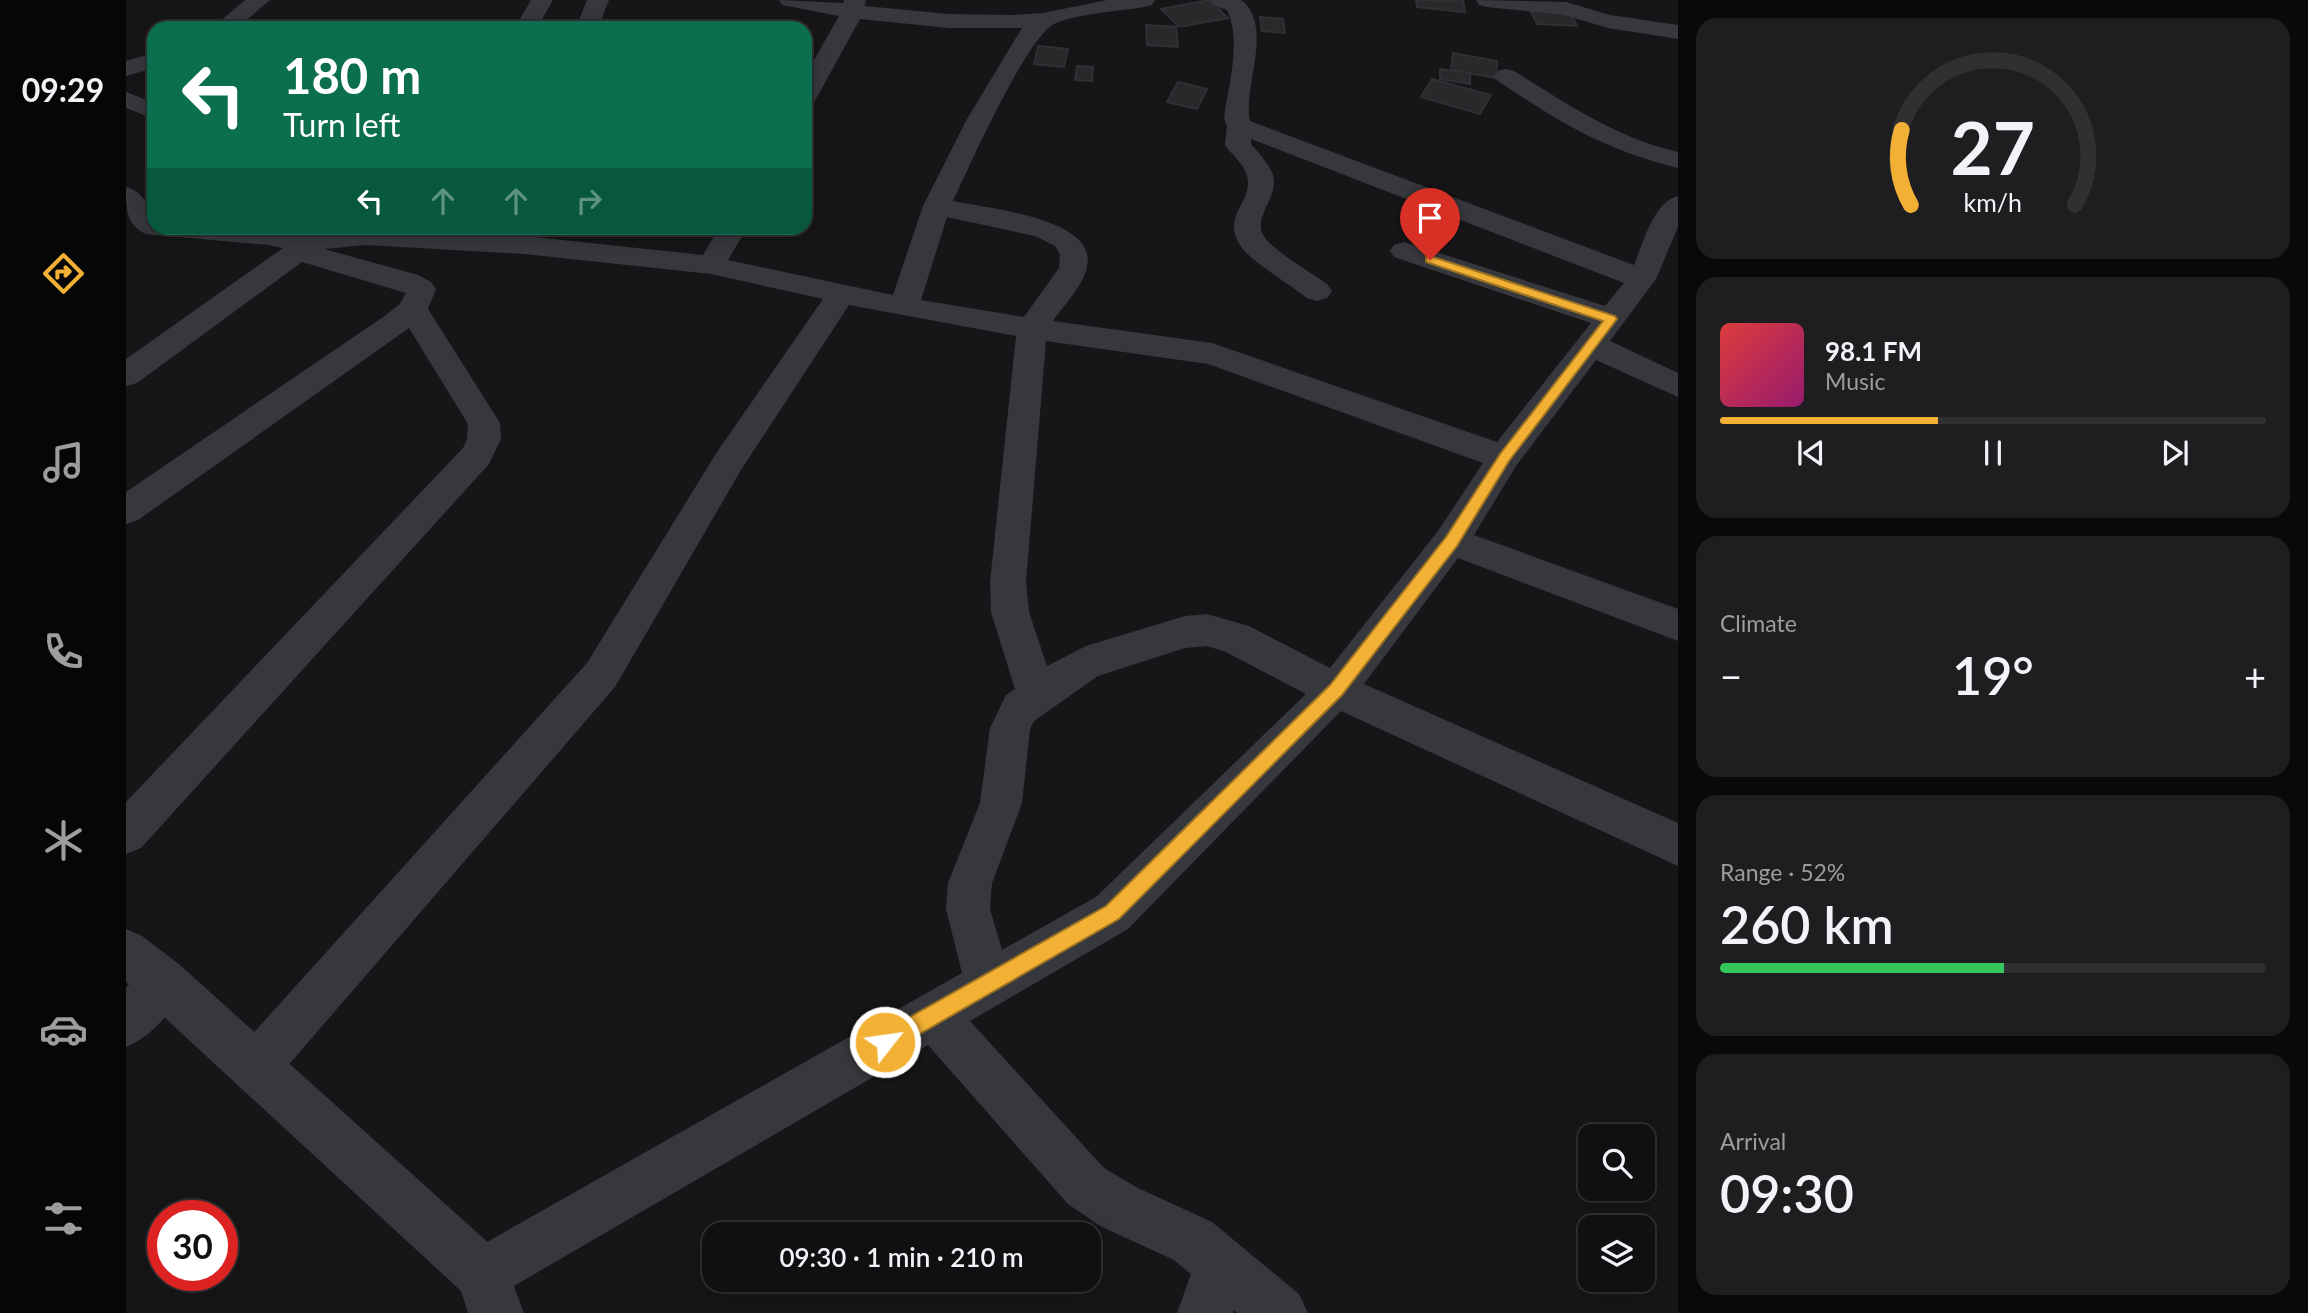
<!DOCTYPE html>
<html lang="en">
<head>
<meta charset="utf-8">
<style>
  body { margin:0; font-family:Lato,sans-serif; background:#1e1e20; color:#f1f3f6; height:100vh; display:flex; flex-direction:column; font-size:26px; white-space:nowrap }
  * { box-sizing:border-box; margin:0 }
  p { font-size:23px; color:#9c9d9f }
  .icon { flex:none; width:38px; height:38px; fill:none; stroke:currentColor; stroke-width:2; stroke-linecap:round; stroke-linejoin:round }
  .map { position:relative; flex:1; overflow:hidden }
  .side { display:flex; flex-direction:column; gap:18px; padding:18px; background:#09090a; width:630px }
  .side>* { flex:none }
  .top-card { position:absolute; left:21px; top:21px; width:665px; height:214px; border-radius:21px; box-shadow:0 4px 18px #0003,0 0 0 2px #303032; background:#0b6e4f; color:#fff; overflow:hidden }
  .tools { position:absolute; left:1452px; top:1124px; display:grid; gap:14px }
  .tools a { display:grid; place-items:center; width:77px; height:77px; border-radius:14px; background:#101012; box-shadow:0 4px 18px #0003,0 0 0 2px #303032; font-size:35px }
  .speed { position:absolute; left:21px; top:1200px; display:flex; gap:14px; font-size:35px; font-weight:700; text-align:center }
  .speed>* { display:grid; place-content:center; width:91px; height:91px; border-radius:50%; background:#101012; box-shadow:0 4px 18px #0003,0 0 0 2px #303032; line-height:1 }
  .speed .limit { border:10px solid #d22; background:#fff; color:#111 }
  .pin { position:absolute; display:grid; place-items:center; width:60px; height:60px; color:#fff; margin:-72px -30px; border-radius:50% 50% 50% 0; rotate:-45deg; box-shadow:0 0 7px #0007 }
  .pin .icon { rotate:45deg }
  .me { position:absolute; width:77px; margin:-38px; rotate:60deg; stroke-linejoin:round; filter:drop-shadow(0 0 5px #0008) }
  .turn { display:flex; align-items:center; gap:24px; height:147px; padding:0 21px; font-size:32px }
  .turn .icon { width:91px; height:91px; stroke-width:2.5 }
  .turn b { display:block; font-size:49px; line-height:60px }
  .lanes { display:flex; align-items:center; height:66px; padding:0 21px; background:#0003; justify-content:center; gap:35px; direction:ltr }
  .lanes .off { opacity:.35 }
  .big { font-size:52px; font-weight:600; line-height:1.1 }
  .side .tile { flex:1; display:flex; flex-direction:column; justify-content:center; gap:10px; min-width:0; padding:0 24px; border-radius:21px; background:#1e1e20 }
  .side .dial { align-items:center; gap:0 }
  .dial svg { height:182px; overflow:visible; fill:none; stroke:#303032; stroke-width:7; stroke-linecap:round; text-anchor:middle }
  .dial text { fill:#f1f3f6; stroke:none }
  .song { display:flex; align-items:center; gap:21px }
  .cover { width:84px; height:84px; border-radius:10px; background:linear-gradient(135deg,hsl(0 70% 55%),hsl(320 70% 35%)) }
  .played { height:7px; border-radius:4px; background:linear-gradient(90deg,#f2b134 40%,#303032 40%) }
  .keys { display:flex; justify-content:space-around; direction:ltr }
  .heat { display:flex; justify-content:space-between; align-items:center; font-size:38px; direction:ltr }
  .charge { height:10px; border-radius:5px; background:linear-gradient(90deg,#34c759 52%,#303032 0) }
  .trip { position:absolute; left:576px; top:1222px; width:399px; height:70px; border-radius:21px; background:#101012; box-shadow:0 4px 18px #0003,0 0 0 2px #303032; font-weight:600; line-height:70px; text-align:center }
  main { display:flex; flex:1; min-height:0 }
  .dock { display:flex; flex-direction:column; width:126px; justify-content:space-around; align-items:center; background:#060607; color:#9c9d9f }
  .dock .icon { width:49px; height:49px }
  .dock .on { color:#f2b134 }
  .dock b { font-size:32px; color:#f1f3f6 }
  .map>svg:first-child { display:block }
  .building { fill:#29292c; stroke:#303034; stroke-width:2 }
  .lines { fill:none; stroke-linecap:round; stroke-linejoin:round }
  .minor { fill:#37383d; fill-rule:evenodd }
  .tertiary { fill:#37383d; fill-rule:evenodd }
  .route { fill:#f2b134; stroke:#9d7322; stroke-width:2 }
</style>
</head>
<body>
<main>
<nav class="dock">
<b>09:29</b>
<svg class="icon on" aria-label="directions" viewBox="0 0 24 24"><path d="M12 3l9 9-9 9-9-9zM9 14v-3h6M13 9l2 2-2 2"/></svg>
<svg class="icon" aria-label="music" viewBox="0 0 24 24"><path d="M9 18V5l10-2v13"/><circle cx="6" cy="18" r="3"/><circle cx="16" cy="16" r="3"/></svg>
<svg class="icon" aria-label="phone" viewBox="0 0 24 24"><path d="M5 4h4l2 5-3 2q2 4 5 5l2-3 5 2v4C11 20 4 13 5 4z"/></svg>
<svg class="icon" aria-label="climate" viewBox="0 0 24 24"><path d="M12 3v18M4 7l16 10M4 17L20 7"/></svg>
<svg class="icon" aria-label="car" viewBox="0 0 24 24"><path d="M5 17H2v-5l4-1 3-4h7l3 4 3 1v5h-3M9 17h6M6 11h13"/><circle cx="7" cy="17" r="2"/><circle cx="17" cy="17" r="2"/></svg>
<svg class="icon" aria-label="filters" viewBox="0 0 24 24"><path d="M4 7h16M4 17h16"/><circle cx="9" cy="7" r="2"/><circle cx="15" cy="17" r="2"/></svg>
</nav>
<div class="map">
<svg width="1552" height="1313" viewBox="0 0 1552 1313">
  <rect width="100%" height="100%" fill="#161618"/>
  <path class="building" d="M 1084,0 L 1102,18 L 1053,27 L 1035,9 Z
    M 1290,0 L 1337,0 L 1339,12 L 1291,7 Z
    M 1404,9 L 1444,12 L 1451,26 L 1411,24 Z
    M 1134,17 L 1157,19 L 1159,33 L 1136,31 Z
    M 1020,25 L 1050,27 L 1052,47 L 1021,45 Z
    M 912,46 L 942,49 L 938,67 L 908,64 Z
    M 1327,53 L 1371,61 L 1370,78 L 1325,70 Z
    M 951,66 L 967,67 L 966,81 L 949,80 Z
    M 1314,69 L 1344,73 L 1344,84 L 1314,79 Z
    M 1306,79 L 1365,95 L 1354,114 L 1295,97 Z
    M 1052,82 L 1081,89 L 1071,109 L 1041,102 Z"/>
  <g class="lines">
    <path class="minor" d="M 119,0 L 144,0 L 111,28 L 86,28 Z
      M 405,0 L 427,0 L 411,28 L 389,28 Z
      M 461,0 L 483,0 L 472,28 L 450,28 Z
      M 653,0 L 717,3 L 718,0 L 740,0 L 739,6 L 823,14 L 887,15 L 917,13 L 981,0 L 1029,0 L 1026,5 L 1018,7 C 994,11 948,14 928,24 C 900,39 843,167 827,201 C 859,208 972,218 961,266 C 958,285 938,305 927,321 L 1086,343 L 1371,442 L 1465,323 L 1268,257 L 1264,251 L 1268,245 L 1278,242 L 1288,245 L 1479,306 L 1498,283 L 1125,139 L 1125,144 C 1133,153 1143,164 1147,175 C 1154,197 1124,218 1139,238 C 1149,252 1186,273 1201,284 L 1206,291 L 1201,298 L 1191,301 L 1181,298 C 1164,285 1128,263 1116,248 C 1093,216 1128,203 1121,176 C 1118,164 1106,155 1099,145 L 1101,126 L 1098,118 C 1102,86 1116,41 1101,10 L 1088,5 L 1085,0 L 1115,0 C 1149,25 1116,89 1124,121 L 1508,265 C 1517,244 1527,202 1552,196 L 1552,227 L 1530,279 L 1484,341 L 1552,373 L 1552,397 L 1470,360 L 1390,466 L 1348,535 L 1552,609 L 1552,641 L 1332,558 L 1238,684 L 1552,823 L 1552,866 L 1215,711 L 1002,929 L 844,1021 L 978,1168 L 1012,1188 L 1086,1222 L 1173,1294 L 1182,1313 L 1111,1313 L 1108,1310 L 1107,1313 L 1051,1313 L 1065,1274 L 1048,1260 L 974,1226 L 942,1204 L 802,1045 L 376,1293 L 357,1301 L 338,1293 L 330,1274 L 338,1255 L 836,973 L 820,909 L 822,883 L 854,803 L 864,728 L 880,695 L 889,689 L 865,612 L 864,582 L 890,336 L 723,305 L 615,470 L 489,687 L 147,1083 L 130,1090 L 113,1083 L 106,1066 L 113,1049 L 461,663 L 591,452 L 697,299 L 585,274 L 398,254 L 240,245 L 198,249 L 292,275 L 305,282 L 310,289 L 302,309 L 374,423 L 375,439 L 363,464 L 15,848 L 0,854 L 0,802 L 337,448 L 341,439 L 342,424 L 283,328 L 12,520 L 0,524 L 0,492 L 260,315 L 274,304 L 280,293 L 176,262 L 11,383 L 0,386 L 0,359 L 157,248 L 142,245 L 20,234 C 0,225 0,208 0,187 C 17,191 28,211 28,228 L 144,228 L 175,236 L 245,228 L 398,236 L 577,255 L 593,228 L 621,228 L 602,260 L 767,295 L 797,206 L 841,119 L 896,28 L 823,28 L 734,19 L 691,97 L 688,102 L 679,104 L 679,76 L 713,16 L 656,5 ZM 821,217 L 909,236 L 929,246 L 934,254 L 933,268 L 898,317 L 795,300 ZM 920,341 L 1082,364 L 1357,463 L 1312,531 L 1204,668 L 1123,626 L 1081,614 L 1059,616 L 960,646 L 921,666 L 903,612 L 900,582 ZM 1081,646 L 1100,652 L 1180,694 L 970,897 L 876,950 L 864,909 L 866,883 L 896,803 L 904,729 L 908,721 L 972,676 L 1059,648 Z
      M 1350,0 L 1440,2 L 1484,15 L 1552,25 L 1552,39 L 1482,28 L 1438,15 L 1361,7 L 1353,5 Z
      M 28,53 L 28,68 L 0,76 L 0,61 Z
      M 1380,69 L 1388,71 C 1441,104 1491,138 1552,152 L 1552,168 C 1479,150 1433,122 1372,81 L 1368,76 L 1372,71 Z
      M 0,92 L 28,103 L 28,119 L 0,108 Z
      M 37,959 L 54,965 L 60,982 C 49,1009 27,1036 0,1047 L 0,988 L 20,965 Z"/>
    <path class="tertiary" d="M 0,929 L 16,936 L 54,965 L 376,1255 L 398,1313 L 342,1313 L 335,1291 L 0,982 Z"/>
  </g>
  <path class="route" d="M 1304,256 L 1489,316 L 1491,319 L 1383,461 L 1331,546 L 1216,695 L 993,919 L 766,1050 L 759,1052 L 752,1050 L 749,1042 L 752,1035 L 980,906 L 1204,685 L 1320,537 L 1374,454 L 1477,321 L 1300,262 L 1300,257 Z"/>
</svg>
<div class="tools">
<a><svg class="icon" aria-label="search" viewBox="0 0 24 24"><circle cx="10" cy="10" r="6"/><path d="M15 15l6 6"/></svg></a>
<a><svg class="icon" aria-label="layers" viewBox="0 0 24 24"><path d="M12 4l9 5-9 5-9-5zM3 14l9 5 9-5"/></svg></a>
</div>
<div class="speed"><div class="limit">30</div></div>
<div class="pin" style="left:1304px;top:260px;background:#d93025"><svg class="icon" aria-label="arrive" viewBox="0 0 24 24"><path d="M6 21V4h12l-3 4 3 4H6"/></svg></div>
<svg class="me" style="left:759px;top:1042px" viewBox="-20 -20 40 40"><circle r="17" fill="#f2b134" stroke="#fff" stroke-width="3"/><path d="M0-11L8 9 0 5-8 9z" fill="#fff"/></svg>
<div class="trip">09:30 · 1 min · 210 m</div>
<div class="top-card">
<div class="turn"><svg class="icon" aria-label="left" viewBox="0 0 24 24"><path d="M17 20v-9H6M10 6l-5 5 5 5"/></svg><div><b>180 m</b>Turn left</div></div>
<div class="lanes"><svg class="icon" aria-label="left" viewBox="0 0 24 24"><path d="M17 20v-9H6M10 6l-5 5 5 5"/></svg><svg class="icon off" aria-label="ahead" viewBox="0 0 24 24"><path d="M12 20V5M6 11l6-6 6 6"/></svg><svg class="icon off" aria-label="ahead" viewBox="0 0 24 24"><path d="M12 20V5M6 11l6-6 6 6"/></svg><svg class="icon off" aria-label="right" viewBox="0 0 24 24"><path d="M7 20v-9h11M14 6l5 5-5 5"/></svg></div>
</div>
</div>
<section class="side">
<div class="tile dial"><svg viewBox="0 0 100 80">
<path d="M14 69A42 42 0 1 1 86 69"/>
<path d="M14 69A42 42 0 0 1 10 36" stroke="#f2b134"/>
<text x="50" y="56" font-size="32" font-weight="700">27</text>
<text x="50" y="72" font-size="11">km/h</text>
</svg></div>
<div class="tile">
<div class="song"><i class="cover"></i><div><b>98.1 FM</b><p>Music</p></div></div>
<div class="played"></div>
<div class="keys"><svg class="icon" aria-label="previous" viewBox="0 0 24 24"><path d="M18 5L8 12l10 7zM5 5v14"/></svg><svg class="icon" aria-label="pause" viewBox="0 0 24 24"><path d="M8 5v14M16 5v14"/></svg><svg class="icon" aria-label="next" viewBox="0 0 24 24"><path d="M6 5l10 7-10 7zM19 5v14"/></svg></div>
</div>
<div class="tile"><p>Climate</p>
<div class="heat"><a>−</a><b class="big">19°</b><a>+</a></div>
</div>
<div class="tile"><p>Range · 52%</p><b class="big">260 km</b><div class="charge"></div></div>
<div class="tile"><p>Arrival</p><b class="big">09:30</b></div>
</section>
</main>
</body>
</html>
